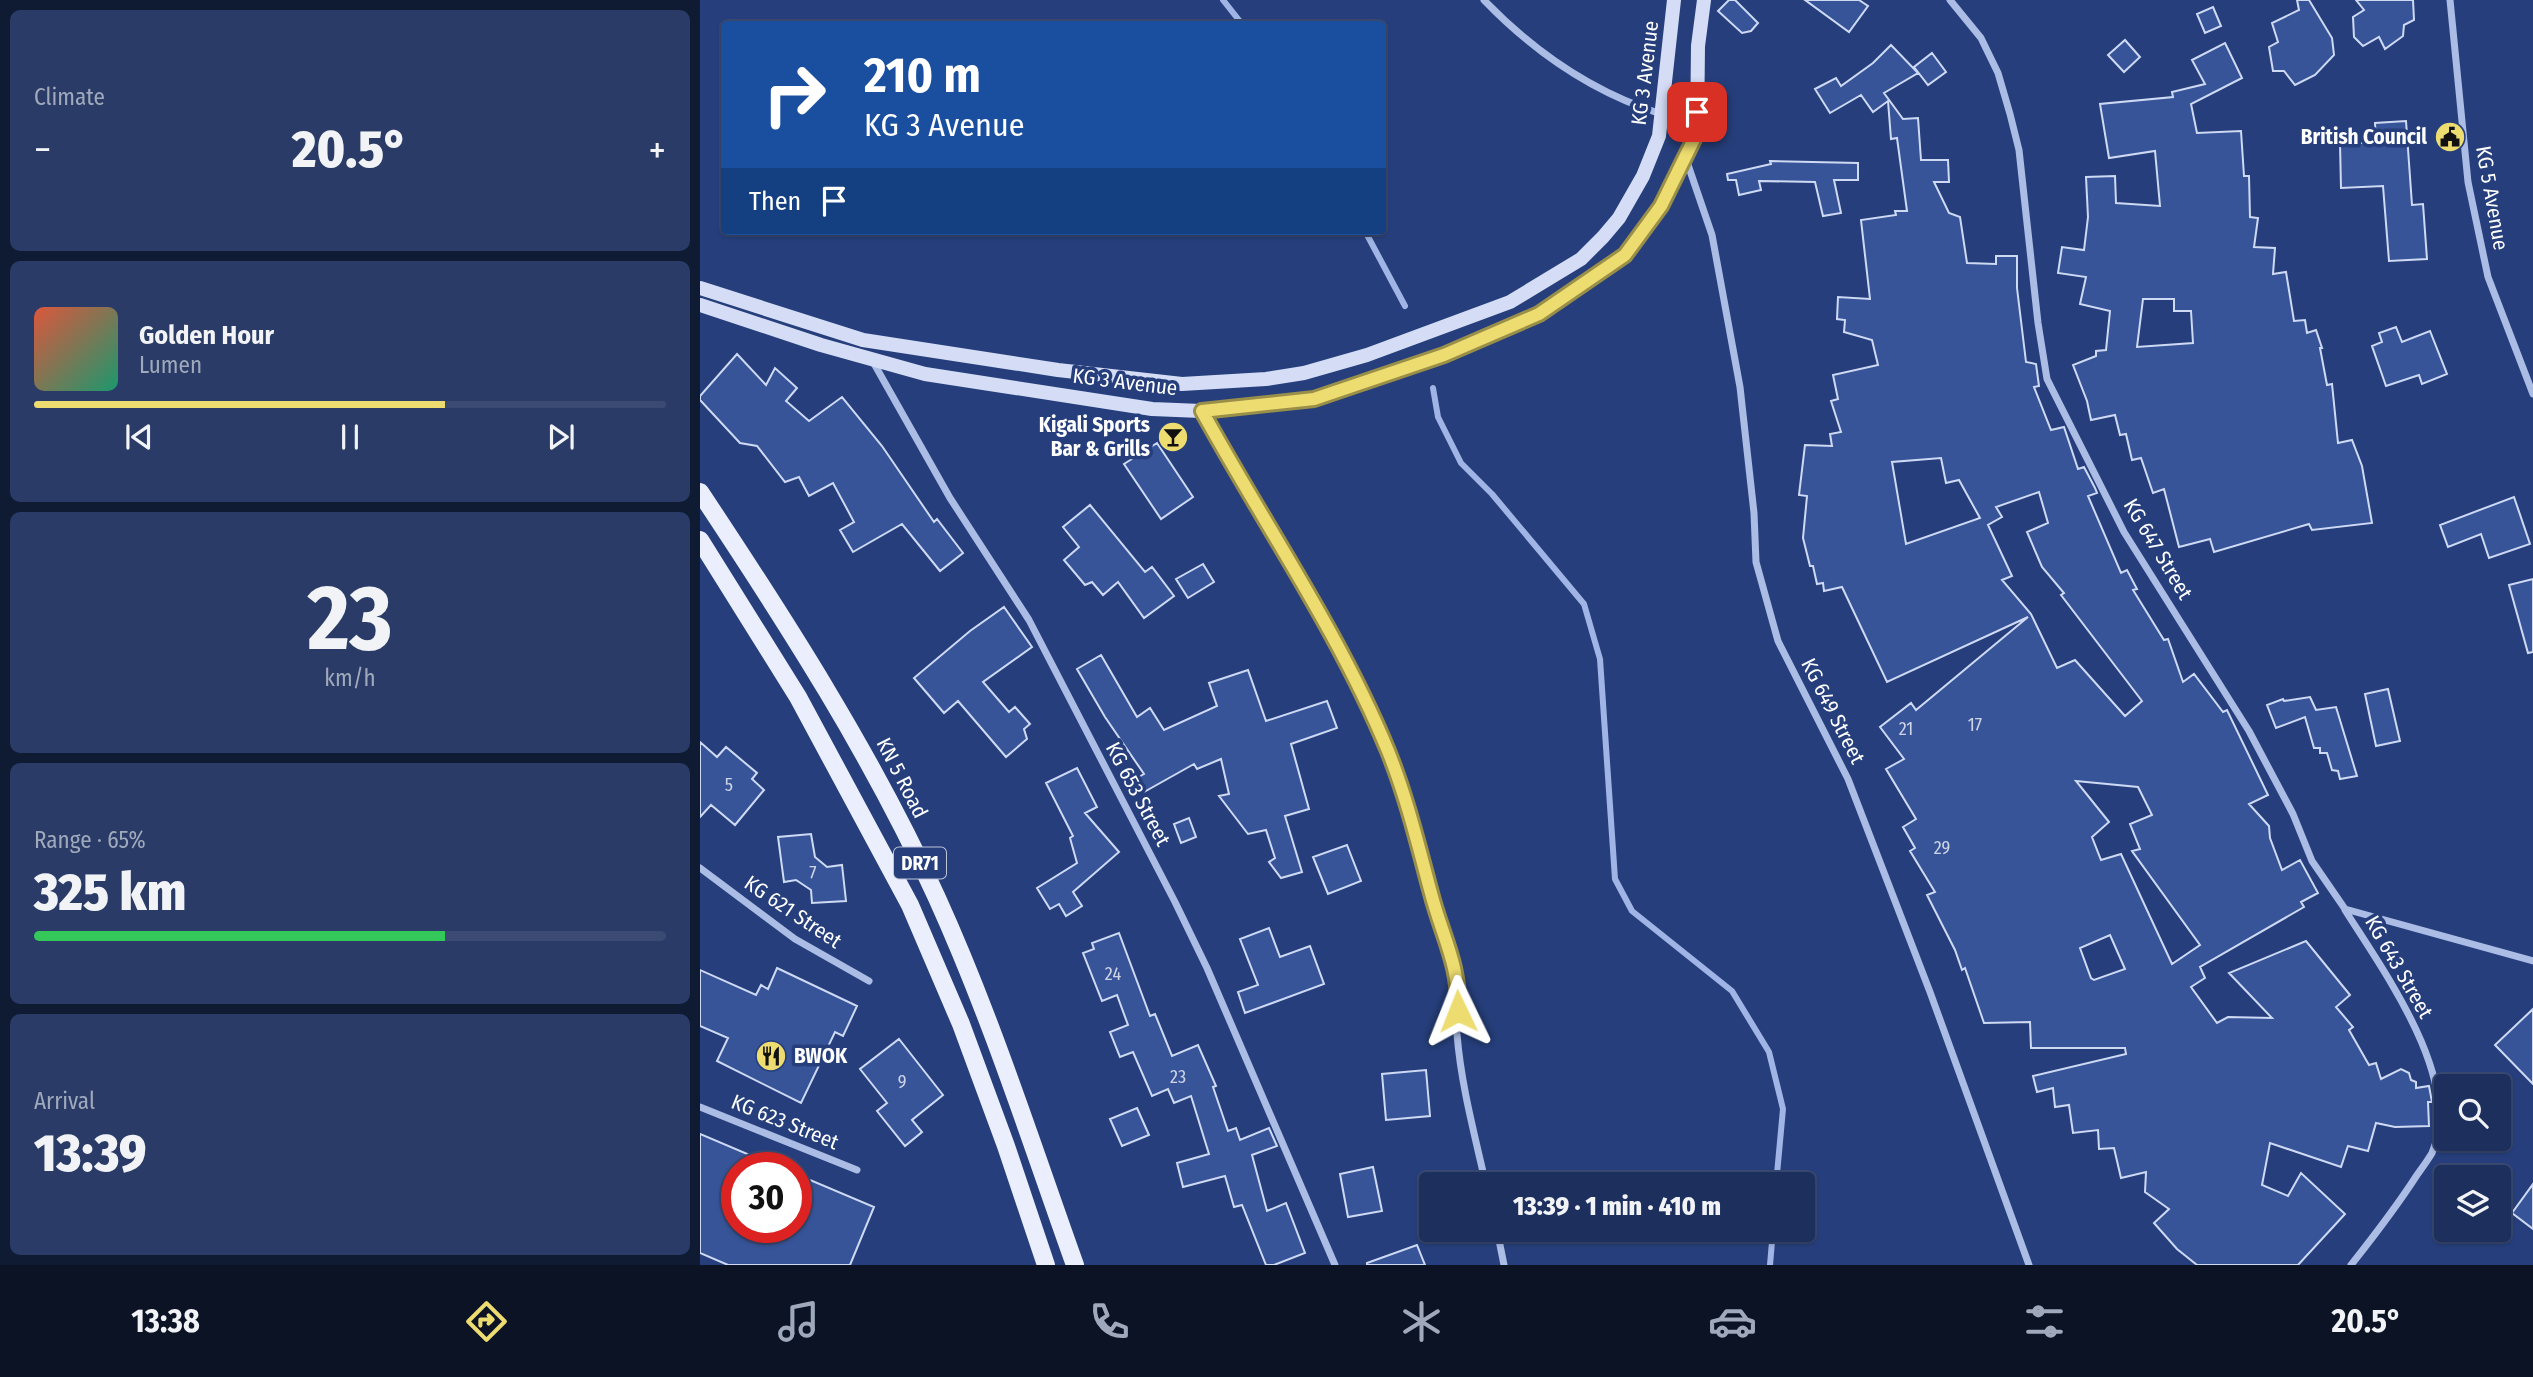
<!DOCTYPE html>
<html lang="en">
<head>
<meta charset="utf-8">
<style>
  body { margin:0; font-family:"Fira Sans Condensed",sans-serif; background:#293b66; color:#f1f3f6; height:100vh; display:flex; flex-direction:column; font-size:26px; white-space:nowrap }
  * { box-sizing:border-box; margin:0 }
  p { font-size:23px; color:#a0a9bc }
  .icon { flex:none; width:38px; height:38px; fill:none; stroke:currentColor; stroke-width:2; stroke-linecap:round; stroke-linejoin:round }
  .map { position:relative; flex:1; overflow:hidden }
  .panel { display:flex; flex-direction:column; gap:10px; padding:10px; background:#0f1a33; width:700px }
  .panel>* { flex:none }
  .guide { position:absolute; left:21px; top:21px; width:665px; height:214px; border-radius:7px; box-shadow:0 2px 5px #0004,0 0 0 2px #3a4a72; background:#1a4fa0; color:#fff; overflow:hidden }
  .tools { position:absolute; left:1734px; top:1074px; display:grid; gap:14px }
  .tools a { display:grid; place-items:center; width:77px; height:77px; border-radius:7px; background:#1c2f5d; box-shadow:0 2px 5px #0004,0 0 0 2px #3a4a72; font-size:35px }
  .speed { position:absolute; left:21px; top:1152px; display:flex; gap:14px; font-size:35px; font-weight:700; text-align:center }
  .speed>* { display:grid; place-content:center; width:91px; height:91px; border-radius:50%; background:#1c2f5d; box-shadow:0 2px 5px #0004,0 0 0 2px #3a4a72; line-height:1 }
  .speed .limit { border:10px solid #d22; background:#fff; color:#111 }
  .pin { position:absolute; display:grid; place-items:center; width:60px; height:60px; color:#fff; margin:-30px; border-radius:14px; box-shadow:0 4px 10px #0006 }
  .me { position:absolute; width:77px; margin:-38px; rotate:358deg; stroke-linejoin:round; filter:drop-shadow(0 0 5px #0008) }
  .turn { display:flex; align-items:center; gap:24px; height:147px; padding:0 28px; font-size:32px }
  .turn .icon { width:91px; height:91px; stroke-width:2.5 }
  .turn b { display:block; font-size:49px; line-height:60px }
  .then { display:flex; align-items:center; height:66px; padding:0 28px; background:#0003; gap:14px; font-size:26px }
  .big { font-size:52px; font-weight:800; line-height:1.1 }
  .panel .tile { flex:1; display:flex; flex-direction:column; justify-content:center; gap:10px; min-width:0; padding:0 24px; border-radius:10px; background:#293b66 }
  .panel .dial { align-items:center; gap:0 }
  .dial b { font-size:91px; line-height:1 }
  .song { display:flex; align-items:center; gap:21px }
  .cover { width:84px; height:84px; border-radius:10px; background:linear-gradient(135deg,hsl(10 70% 55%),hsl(160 70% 35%)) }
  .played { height:7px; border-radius:4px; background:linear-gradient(90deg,#eddc70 65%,#3a4a72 65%) }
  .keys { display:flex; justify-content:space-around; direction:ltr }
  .heat { display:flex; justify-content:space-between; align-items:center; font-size:38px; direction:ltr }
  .charge { height:10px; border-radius:5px; background:linear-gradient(90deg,#34c759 65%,#3a4a72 0) }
  .trip { position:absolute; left:719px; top:1172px; width:396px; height:70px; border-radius:7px; background:#1c2f5d; box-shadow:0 2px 5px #0004,0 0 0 2px #3a4a72; font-weight:800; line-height:70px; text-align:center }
  .tabs { display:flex; height:112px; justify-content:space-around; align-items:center; background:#0b1325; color:#a0a9bc }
  .tabs .icon { width:49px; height:49px }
  .tabs .selected { color:#eddc70 }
  .tabs b { font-size:32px; color:#f1f3f6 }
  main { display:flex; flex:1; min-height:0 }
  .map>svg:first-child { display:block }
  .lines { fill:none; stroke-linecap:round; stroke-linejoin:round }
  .stream { stroke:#a0b5e5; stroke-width:6 }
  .building { fill:#375499; stroke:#ced9f4; stroke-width:2; fill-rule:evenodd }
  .street { stroke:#abbce5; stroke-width:7 }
  .secondary { stroke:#d4ddf5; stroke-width:14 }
  .primary { stroke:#ebeffd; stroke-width:18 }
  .route-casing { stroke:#9a8f49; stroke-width:18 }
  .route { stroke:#eddc70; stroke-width:12 }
  .labels { text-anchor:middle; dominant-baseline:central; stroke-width:7; stroke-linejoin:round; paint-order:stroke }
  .number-label { font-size:18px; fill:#cdd4e6 }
  .shield { fill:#263f7c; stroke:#bec5d8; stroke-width:2 }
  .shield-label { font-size:19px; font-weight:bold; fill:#fff }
  .street-label { font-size:21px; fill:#fff; stroke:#263f7c }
  .poi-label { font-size:21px; font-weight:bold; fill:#fff; stroke:#263f7c; text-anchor:end }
</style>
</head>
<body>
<main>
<section class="panel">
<div class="tile"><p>Climate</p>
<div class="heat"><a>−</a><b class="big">20.5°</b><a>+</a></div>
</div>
<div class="tile">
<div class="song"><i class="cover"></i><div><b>Golden Hour</b><p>Lumen</p></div></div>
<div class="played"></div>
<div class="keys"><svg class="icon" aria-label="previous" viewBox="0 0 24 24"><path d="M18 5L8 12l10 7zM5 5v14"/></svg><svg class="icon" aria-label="pause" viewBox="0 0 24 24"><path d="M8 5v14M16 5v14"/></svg><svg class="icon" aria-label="next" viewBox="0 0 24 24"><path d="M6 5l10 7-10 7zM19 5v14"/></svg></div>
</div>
<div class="tile dial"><b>23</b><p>km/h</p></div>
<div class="tile"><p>Range · 65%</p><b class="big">325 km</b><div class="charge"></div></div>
<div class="tile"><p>Arrival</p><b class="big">13:39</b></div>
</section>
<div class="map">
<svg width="1833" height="1265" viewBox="0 0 1833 1265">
  <rect width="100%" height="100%" fill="#263f7c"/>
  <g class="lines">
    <path class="stream" d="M 523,0 L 542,24
      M 665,231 L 705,306
      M 733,388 L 738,417 L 761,463 L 792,494 L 884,604 L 900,659 L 915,879 L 932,911 L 1032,991 L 1069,1052 L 1083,1109 L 1076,1185
      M 1070,1265 L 1073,1230"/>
  </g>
  <path class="building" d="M 1029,0 L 1035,0 L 1058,23 L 1051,31 L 1042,33 L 1018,11 Z
    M 1105,0 L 1159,0 L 1168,6 L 1149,32 Z
    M 1597,0 L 1609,0 L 1632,38 L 1634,55 L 1615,75 L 1595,85 L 1584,71 L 1573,71 L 1569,47 L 1578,42 L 1572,23 L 1599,10 Z
    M 1656,0 L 1713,0 L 1714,20 L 1704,25 L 1703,36 L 1685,49 L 1679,37 L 1663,46 L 1654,37 L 1653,17 L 1664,10 Z
    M 1513,7 L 1521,26 L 1505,33 L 1497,14 Z
    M 1425,40 L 1440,57 L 1424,72 L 1408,55 Z
    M 1525,43 L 1542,78 L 1491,104 L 1497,133 L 1541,131 L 1544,176 L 1549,176 L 1550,217 L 1558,218 L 1554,247 L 1575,248 L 1573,274 L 1586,272 L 1594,321 L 1605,320 L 1607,333 L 1616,330 L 1622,348 L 1620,348 L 1627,385 L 1632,384 L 1638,443 L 1652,440 L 1662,466 L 1672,523 L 1612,530 L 1609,524 L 1514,552 L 1510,539 L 1479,547 L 1464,489 L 1453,493 L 1441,458 L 1432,460 L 1426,434 L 1420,435 L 1415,415 L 1391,420 L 1387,401 L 1373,365 L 1396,356 L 1396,351 L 1406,350 L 1410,311 L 1380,304 L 1386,277 L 1358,273 L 1362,247 L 1384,250 L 1388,217 L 1386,177 L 1415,176 L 1416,203 L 1460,206 L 1455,151 L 1409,158 L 1400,104 L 1473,97 L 1472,92 L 1505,84 L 1492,60 ZM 1443,299 L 1474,299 L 1474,311 L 1491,311 L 1493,343 L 1437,347 Z
    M 1191,45 L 1218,73 L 1184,93 L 1203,119 L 1218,118 L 1221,160 L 1248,160 L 1249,182 L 1234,182 L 1249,213 L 1260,217 L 1267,263 L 1296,264 L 1296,256 L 1317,256 L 1317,288 L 1326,362 L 1336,364 L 1339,386 L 1334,387 L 1351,430 L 1364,427 L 1378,469 L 1384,467 L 1395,488 L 1397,493 L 1388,496 L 1421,573 L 1427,570 L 1437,589 L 1433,590 L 1464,640 L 1468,639 L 1483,682 L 1494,674 L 1523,712 L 1527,710 L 1568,795 L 1549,804 L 1569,826 L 1570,838 L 1582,870 L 1600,860 L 1618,893 L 1601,902 L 1604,907 L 1500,967 L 1505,978 L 1491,987 L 1517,1023 L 1528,1017 L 1572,1018 L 1529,973 L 1606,941 L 1650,995 L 1636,1007 L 1653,1027 L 1649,1030 L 1669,1065 L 1676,1063 L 1681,1079 L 1701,1069 L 1709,1073 L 1711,1080 L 1716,1082 L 1716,1088 L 1729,1086 L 1732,1102 L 1728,1102 L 1729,1126 L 1695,1127 L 1676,1123 L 1668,1151 L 1648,1146 L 1641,1167 L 1570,1143 L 1562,1185 L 1588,1196 L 1601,1173 L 1645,1214 L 1598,1265 L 1497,1265 L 1477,1249 L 1454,1223 L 1469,1209 L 1445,1192 L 1446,1172 L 1421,1178 L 1414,1148 L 1399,1149 L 1398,1130 L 1373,1133 L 1369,1105 L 1355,1107 L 1353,1088 L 1337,1092 L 1333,1076 L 1426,1054 L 1425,1048 L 1331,1048 L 1330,1022 L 1284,1023 L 1265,968 L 1262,970 L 1255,950 L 1227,895 L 1235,892 L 1210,851 L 1215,848 L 1203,827 L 1216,819 L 1186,769 L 1204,759 L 1180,727 L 1211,703 L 1216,710 L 1328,617 L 1187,682 L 1142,587 L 1124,591 L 1123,583 L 1117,584 L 1113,566 L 1110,566 L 1103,538 L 1107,496 L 1099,495 L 1105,445 L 1132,446 L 1130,434 L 1141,432 L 1131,401 L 1138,399 L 1133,375 L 1178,365 L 1172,340 L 1144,332 L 1145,320 L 1137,319 L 1138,297 L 1170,299 L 1161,220 L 1196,215 L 1195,211 L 1207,211 L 1197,138 L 1191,139 L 1188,101 L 1173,112 L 1161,95 L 1130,113 L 1115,89 L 1136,78 L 1141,86 L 1173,63 ZM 1241,458 L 1246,483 L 1259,480 L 1280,518 L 1206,544 L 1192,462 ZM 1339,492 L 1348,523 L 1327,532 L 1342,567 L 1364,593 L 1361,595 L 1442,701 L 1425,716 L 1375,660 L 1357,668 L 1331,614 L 1302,580 L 1312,576 L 1288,525 L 1302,517 L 1296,507 ZM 1376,781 L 1438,787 L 1452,815 L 1430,824 L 1440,849 L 1432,851 L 1500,945 L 1472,964 L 1421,854 L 1401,860 L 1392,837 L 1409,822 ZM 1410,935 L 1425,969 L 1394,980 L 1391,978 L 1380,948 Z
    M 1232,53 L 1246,72 L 1228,85 L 1214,67 Z
    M 1706,121 L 1712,205 L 1723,204 L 1727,259 L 1689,261 L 1683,186 L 1641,188 L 1640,143 L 1676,143 L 1675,123 Z
    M 1070,161 L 1158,163 L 1158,180 L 1134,180 L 1141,213 L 1123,216 L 1115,182 L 1059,181 L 1061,190 L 1039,195 L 1036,180 L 1028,180 L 1027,174 L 1071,164 Z
    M 1696,327 L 1702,342 L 1730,331 L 1747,374 L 1722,384 L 1719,375 L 1686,386 L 1672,346 L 1682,342 L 1679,333 Z
    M 37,354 L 66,385 L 75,368 L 97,388 L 86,401 L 109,421 L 142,397 L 182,446 L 234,522 L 237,519 L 263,553 L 240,571 L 202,524 L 153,552 L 140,530 L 154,522 L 133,483 L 109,496 L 99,477 L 85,482 L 57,446 L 40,443 L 0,400 L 0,396 Z
    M 457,443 L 493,497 L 461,519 L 424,464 Z
    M 1814,497 L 1830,544 L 1789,558 L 1781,534 L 1748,547 L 1740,525 Z
    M 390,505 L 445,572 L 452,567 L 474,596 L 444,618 L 418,582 L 403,595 L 392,582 L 385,585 L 364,560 L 379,547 L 363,527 Z
    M 503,564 L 514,582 L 488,598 L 476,579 Z
    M 1833,579 L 1833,652 L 1828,653 L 1809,585 Z
    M 304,607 L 332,647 L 283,682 L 309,712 L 315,707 L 330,724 L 324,729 L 327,739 L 306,757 L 258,701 L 244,713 L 214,678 L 270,631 Z
    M 401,655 L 437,717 L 450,708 L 464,730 L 517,706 L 509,683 L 548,670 L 566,721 L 627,701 L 637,728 L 591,744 L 609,809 L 585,816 L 602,872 L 581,878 L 569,862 L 575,858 L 566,830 L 548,834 L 519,796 L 529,794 L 521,759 L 497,769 L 494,764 L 444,792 L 435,779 L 444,774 L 405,717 L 377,669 Z
    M 1688,689 L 1700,741 L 1676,746 L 1665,694 Z
    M 1610,697 L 1616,710 L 1636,707 L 1657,776 L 1640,779 L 1638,771 L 1632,770 L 1627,753 L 1620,753 L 1620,748 L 1614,748 L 1605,717 L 1576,728 L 1567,705 L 1583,699 L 1584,701 Z
    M 0,742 L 17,757 L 26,747 L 57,773 L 52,779 L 64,790 L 35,825 L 11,805 L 0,817 Z
    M 377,768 L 397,807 L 385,813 L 419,852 L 373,892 L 382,906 L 366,916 L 359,904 L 350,909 L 337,888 L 377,863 L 370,838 L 373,836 L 346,783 Z
    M 489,818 L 496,837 L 481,843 L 474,824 Z
    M 111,834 L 115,857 L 127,867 L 142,865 L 146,901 L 112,903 L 111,890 L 96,880 L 84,882 L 78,837 Z
    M 647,845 L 661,881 L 628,894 L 613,857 Z
    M 569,928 L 580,957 L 610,946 L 624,984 L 545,1013 L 538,992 L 558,985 L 540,939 Z
    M 419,933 L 450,1016 L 455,1014 L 472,1056 L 498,1045 L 516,1086 L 513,1087 L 528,1131 L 536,1128 L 540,1140 L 569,1128 L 577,1146 L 552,1155 L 567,1211 L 586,1203 L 605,1253 L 574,1265 L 566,1265 L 542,1205 L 534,1207 L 525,1176 L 483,1187 L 477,1163 L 509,1154 L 491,1096 L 474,1103 L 468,1089 L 452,1096 L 433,1052 L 420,1057 L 410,1032 L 428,1025 L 417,995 L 402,1001 L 383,953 L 394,949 L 392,943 Z
    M 77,968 L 157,1006 L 143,1036 L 135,1032 L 101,1103 L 17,1061 L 28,1038 L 0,1026 L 0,970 L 56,995 L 61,985 L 68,989 Z
    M 1833,1009 L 1833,1084 L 1795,1045 Z
    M 199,1039 L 243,1095 L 212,1120 L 222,1132 L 205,1146 L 177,1111 L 187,1103 L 160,1069 Z
    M 726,1070 L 730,1116 L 686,1120 L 682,1074 Z
    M 437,1108 L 449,1135 L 422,1146 L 410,1119 Z
    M 0,1134 L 78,1167 L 37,1167 L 37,1227 L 96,1227 L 96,1174 L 174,1207 L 150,1265 L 28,1265 L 0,1253 Z
    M 673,1167 L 682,1211 L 648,1217 L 640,1174 Z
    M 1833,1184 L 1833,1229 L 1812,1213 Z
    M 717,1245 L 725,1265 L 667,1265 L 667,1263 Z"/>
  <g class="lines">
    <path class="street" d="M 784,0 C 834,52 892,92 961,114
      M 1250,0 L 1281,38 L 1298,73 L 1310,114 L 1319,150 L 1338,323 L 1347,379 L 1424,532 L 1549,731 L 1593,814 L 1612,861 L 1645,909 L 1833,961
      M 1750,0 L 1768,182 L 1788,277 L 1833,394
      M 986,159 L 1012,235 L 1040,387 L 1054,513 L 1056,562 L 1078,641 L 1148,779 L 1230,992 L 1329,1265
      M 172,360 L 250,498 L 329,620 L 475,902 L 507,968 L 635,1265
      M 501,411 C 564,523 637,631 687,750 C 707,797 717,847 732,896 C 738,918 749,939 754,961 C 761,986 756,1009 757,1034 C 761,1085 775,1136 786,1185
      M 0,868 L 95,939 L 169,981
      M 1645,910 C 1682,969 1764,1080 1732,1153 C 1728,1160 1722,1168 1717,1175 C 1697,1206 1674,1236 1651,1265
      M 0,1107 L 157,1170
      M 797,1230 L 804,1265"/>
    <path class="secondary" d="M 0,288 L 163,340 L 358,370 L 482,384 L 566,379 L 604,373 L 667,355 L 810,302 L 881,259 L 903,237 L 919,218 L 943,176 L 959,136 L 974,0
      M 0,305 L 121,345 L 225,374 L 452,409 L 501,411 L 613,399 L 744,355 L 839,314 L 925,255 L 961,206 L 997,134 L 998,46 L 1004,0"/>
    <path class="primary" d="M 0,492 C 87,623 172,755 237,898 C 291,1017 331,1142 375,1265
      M 0,540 L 98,697 L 210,905 L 261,1024 L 306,1146 L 346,1265"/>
  </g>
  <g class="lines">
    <g class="route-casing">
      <path id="route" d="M 758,1011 C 760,965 742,936 731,893 C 718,845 707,798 688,751 C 639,632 564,524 502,411 L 614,399 L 744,355 L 839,314 L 925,255 L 961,206 L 996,135 L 997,112"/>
    </g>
    <use href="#route" class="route"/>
  </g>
  <defs>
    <g id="civic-disc" transform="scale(1.575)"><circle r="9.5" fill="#eddc70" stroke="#263f7c"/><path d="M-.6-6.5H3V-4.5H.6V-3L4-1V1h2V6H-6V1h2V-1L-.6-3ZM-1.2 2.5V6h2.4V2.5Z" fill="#111"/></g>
    <g id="bar-disc" transform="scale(1.575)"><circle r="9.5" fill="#eddc70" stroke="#263f7c"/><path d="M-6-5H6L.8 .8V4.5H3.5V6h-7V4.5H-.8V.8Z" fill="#111"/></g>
    <g id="restaurant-disc" transform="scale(1.575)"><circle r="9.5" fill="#eddc70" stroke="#263f7c"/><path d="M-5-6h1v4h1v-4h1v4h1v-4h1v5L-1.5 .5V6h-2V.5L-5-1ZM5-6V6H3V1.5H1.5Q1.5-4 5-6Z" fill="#111"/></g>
  </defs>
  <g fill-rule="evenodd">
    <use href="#civic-disc" x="1750" y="137"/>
    <use href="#bar-disc" x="473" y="437"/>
    <use href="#restaurant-disc" x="71" y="1056"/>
  </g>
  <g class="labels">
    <g class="number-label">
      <text x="1275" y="725">17</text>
      <text x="1206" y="729">21</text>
      <text x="29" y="785">5</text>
      <text x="1242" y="848">29</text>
      <text x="113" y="873">7</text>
      <text x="413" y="974">24</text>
      <text x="478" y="1077">23</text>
      <text x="202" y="1082">9</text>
    </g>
    <rect class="shield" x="194" y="847.5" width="52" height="31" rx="5"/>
    <g class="shield-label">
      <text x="220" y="863">DR71</text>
    </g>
    <g class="street-label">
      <text transform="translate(945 73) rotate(-83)">KG 3 Avenue</text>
      <text transform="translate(1792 198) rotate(80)">KG 5 Avenue</text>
      <text transform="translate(425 382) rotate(7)">KG 3 Avenue</text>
      <text transform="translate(1458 549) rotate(59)">KG 647 Street</text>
      <text transform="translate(1133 711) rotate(63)">KG 649 Street</text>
      <text transform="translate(202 778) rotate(63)">KN 5 Road</text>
      <text transform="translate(438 794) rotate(62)">KG 653 Street</text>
      <text transform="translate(93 912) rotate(34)">KG 621 Street</text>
      <text transform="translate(1699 967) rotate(60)">KG 643 Street</text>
      <text transform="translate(85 1122) rotate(22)">KG 623 Street</text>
    </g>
    <g class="poi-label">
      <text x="1727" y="137">British Council</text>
      <text x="450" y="425">Kigali Sports<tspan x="450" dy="24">Bar &amp; Grills</tspan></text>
      <text x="94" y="1056" text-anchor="start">BWOK</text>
    </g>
  </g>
</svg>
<div class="tools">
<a><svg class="icon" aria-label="search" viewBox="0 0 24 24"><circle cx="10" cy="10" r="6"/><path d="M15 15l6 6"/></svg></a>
<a><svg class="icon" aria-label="layers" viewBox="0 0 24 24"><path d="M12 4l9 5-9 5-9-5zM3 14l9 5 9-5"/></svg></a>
</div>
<div class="speed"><div class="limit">30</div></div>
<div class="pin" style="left:997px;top:112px;background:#d93025"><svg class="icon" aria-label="arrive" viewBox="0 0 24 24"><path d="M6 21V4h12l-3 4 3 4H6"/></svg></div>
<svg class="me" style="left:758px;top:1011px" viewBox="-20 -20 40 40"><path d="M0-17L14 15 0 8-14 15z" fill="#eddc70" stroke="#fff" stroke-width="4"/></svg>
<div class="trip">13:39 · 1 min · 410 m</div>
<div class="guide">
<div class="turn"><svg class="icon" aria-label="right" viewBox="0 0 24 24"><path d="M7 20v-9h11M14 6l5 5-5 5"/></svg><div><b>210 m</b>KG 3 Avenue</div></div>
<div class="then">Then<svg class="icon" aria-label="arrive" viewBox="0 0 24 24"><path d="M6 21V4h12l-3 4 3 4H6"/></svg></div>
</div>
</div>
</main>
<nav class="tabs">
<b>13:38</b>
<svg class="icon selected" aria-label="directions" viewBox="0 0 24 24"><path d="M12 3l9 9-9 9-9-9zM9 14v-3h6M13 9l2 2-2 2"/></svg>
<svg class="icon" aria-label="music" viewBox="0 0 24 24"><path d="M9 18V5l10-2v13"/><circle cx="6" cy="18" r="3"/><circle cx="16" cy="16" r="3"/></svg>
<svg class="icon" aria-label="phone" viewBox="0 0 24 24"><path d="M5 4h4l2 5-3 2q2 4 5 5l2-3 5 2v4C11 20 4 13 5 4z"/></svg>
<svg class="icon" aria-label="climate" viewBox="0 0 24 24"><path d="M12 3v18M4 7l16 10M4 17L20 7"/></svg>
<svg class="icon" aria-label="car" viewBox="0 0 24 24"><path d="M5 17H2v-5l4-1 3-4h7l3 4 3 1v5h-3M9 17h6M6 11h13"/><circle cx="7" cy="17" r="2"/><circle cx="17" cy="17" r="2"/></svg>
<svg class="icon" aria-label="filters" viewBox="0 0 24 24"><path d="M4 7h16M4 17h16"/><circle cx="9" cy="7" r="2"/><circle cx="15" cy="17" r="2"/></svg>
<b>20.5°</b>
</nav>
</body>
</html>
